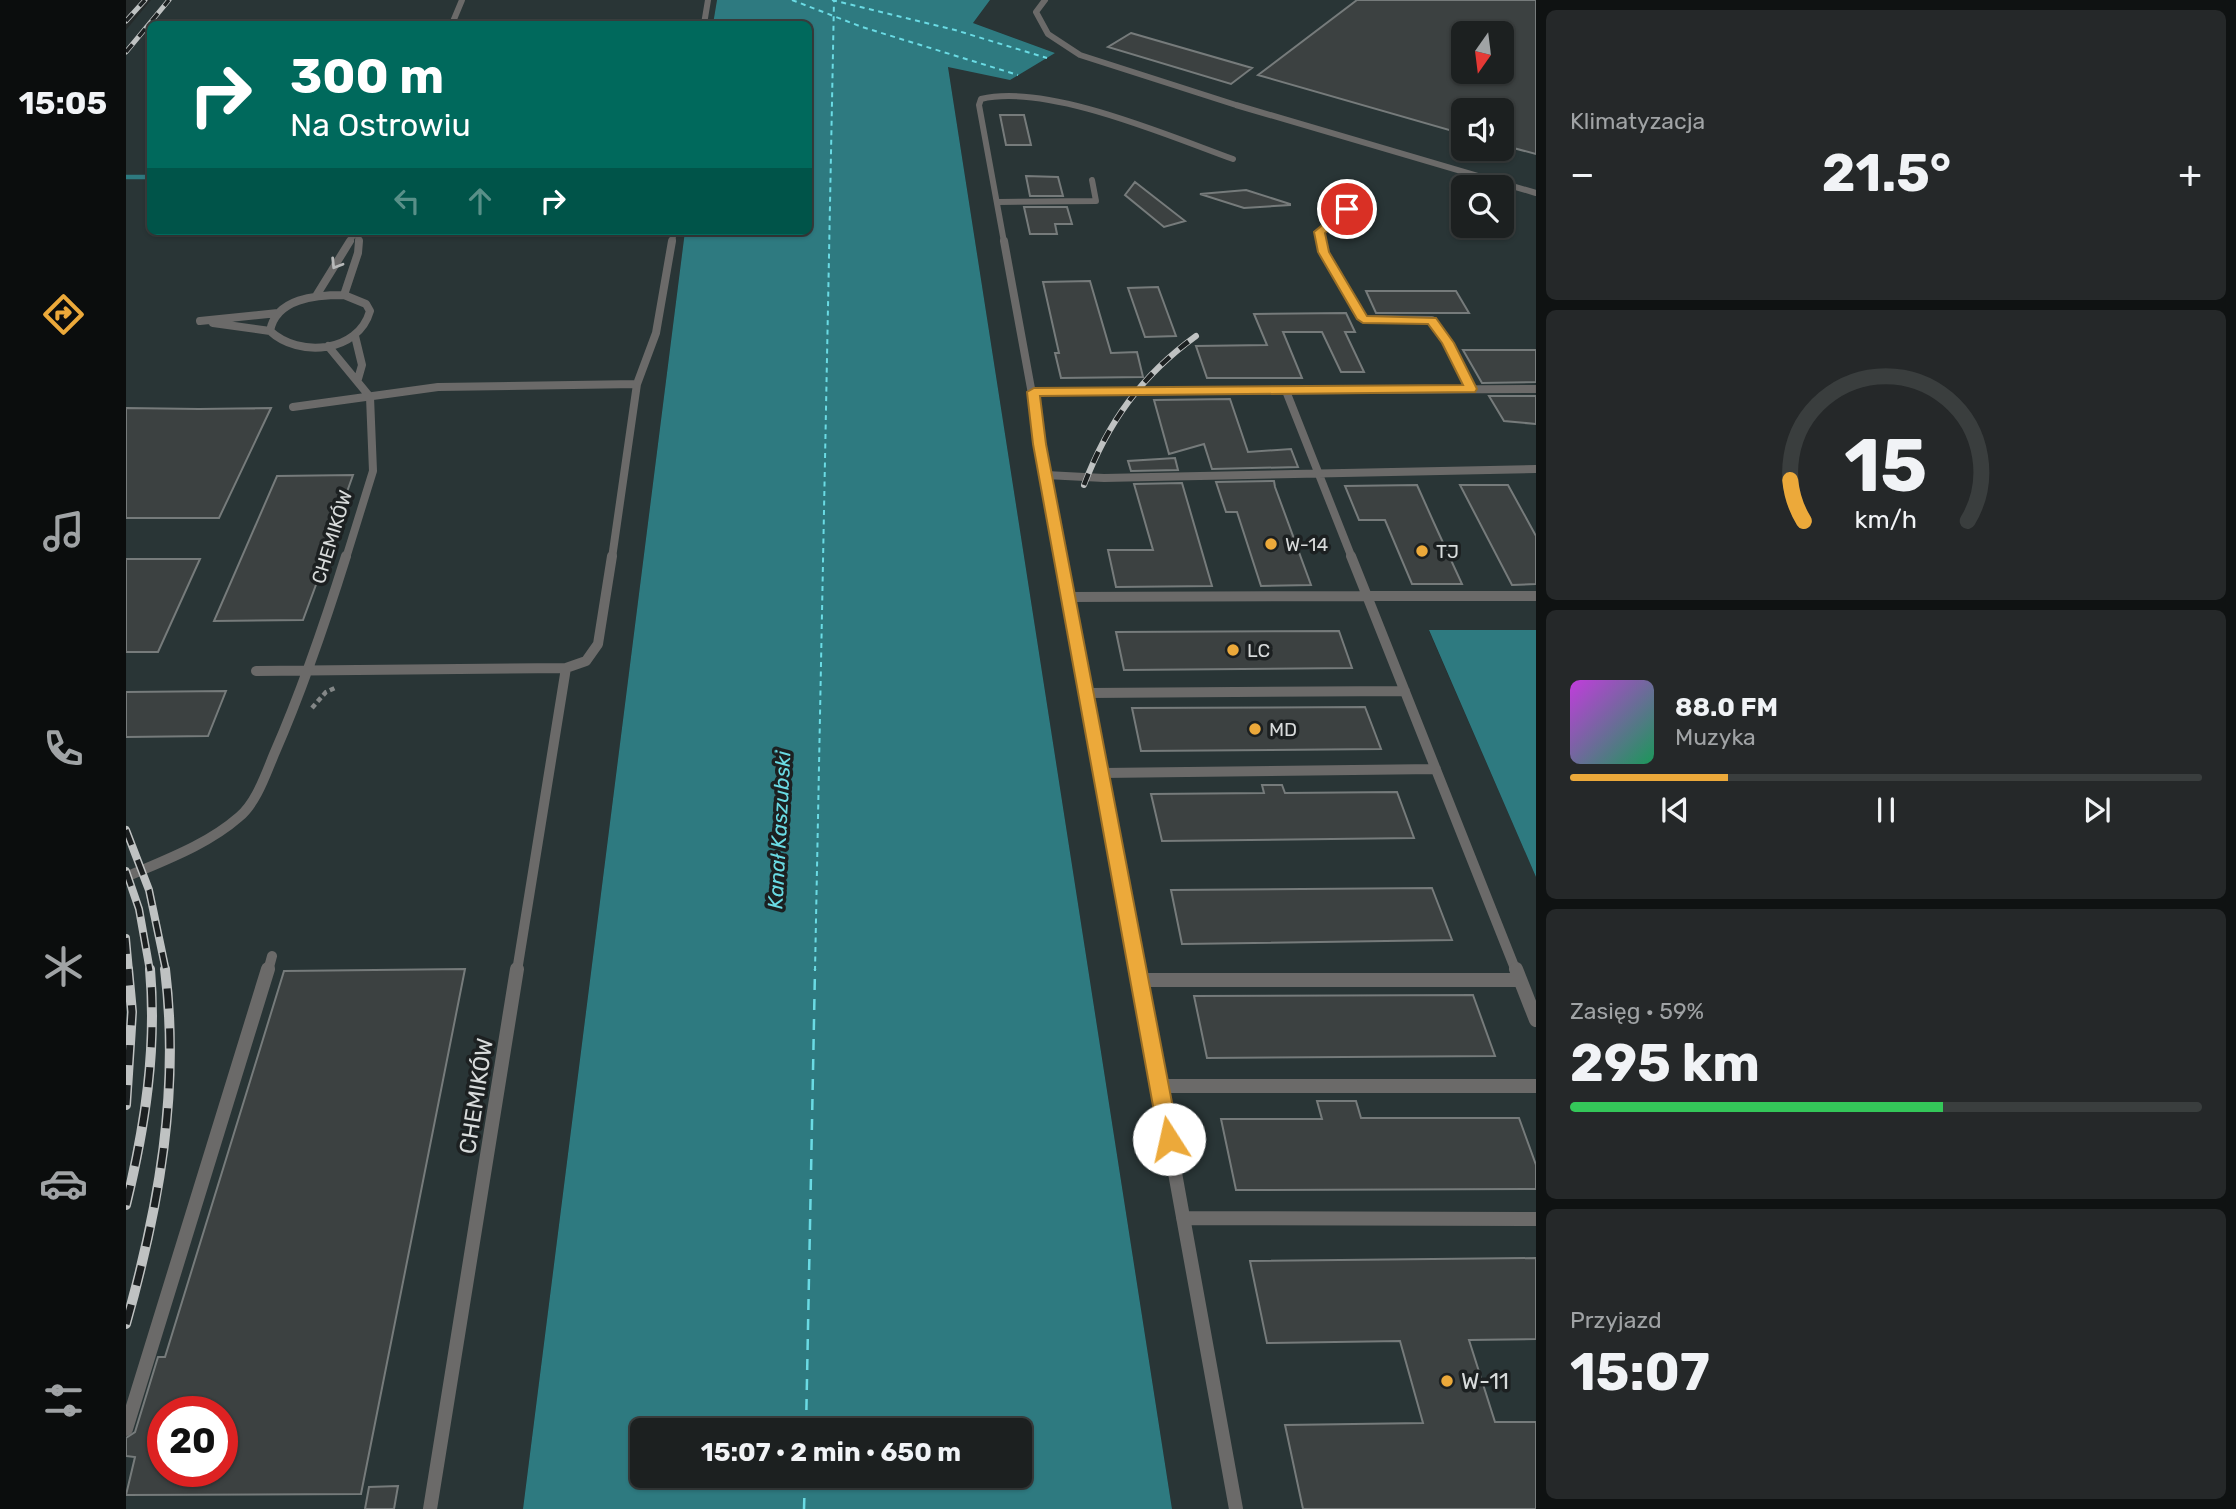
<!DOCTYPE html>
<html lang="pl">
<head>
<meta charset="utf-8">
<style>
  body { margin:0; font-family:Rubik,sans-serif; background:#252829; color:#f1f3f6; height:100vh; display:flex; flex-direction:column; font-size:26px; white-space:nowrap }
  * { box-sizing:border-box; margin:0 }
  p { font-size:23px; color:#a0a3a5 }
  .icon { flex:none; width:38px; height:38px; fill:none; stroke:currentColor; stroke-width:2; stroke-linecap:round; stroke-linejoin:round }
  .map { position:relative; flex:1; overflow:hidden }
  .drawer { display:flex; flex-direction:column; gap:10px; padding:10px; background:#0f1212; width:700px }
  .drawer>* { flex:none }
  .banner { position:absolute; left:21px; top:21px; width:665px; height:214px; border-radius:10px; box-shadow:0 2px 5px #0004,0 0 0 2px #3a3e3e; background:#00695c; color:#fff; overflow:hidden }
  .needle { width:46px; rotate:194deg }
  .tools { position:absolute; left:1325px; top:21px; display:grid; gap:14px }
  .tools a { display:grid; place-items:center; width:63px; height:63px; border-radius:10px; background:#1c2020; box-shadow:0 2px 5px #0004,0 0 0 2px #3a3e3e; font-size:35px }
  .speed { position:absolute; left:21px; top:1396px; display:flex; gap:14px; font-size:35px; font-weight:700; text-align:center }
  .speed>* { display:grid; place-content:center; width:91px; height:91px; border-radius:50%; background:#1c2020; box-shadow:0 2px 5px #0004,0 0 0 2px #3a3e3e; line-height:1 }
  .speed .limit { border:10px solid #d22; background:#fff; color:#111 }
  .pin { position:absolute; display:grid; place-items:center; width:60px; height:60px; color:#fff; margin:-30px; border:4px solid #fff; border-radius:50%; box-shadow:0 2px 7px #0007 }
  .me { position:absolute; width:77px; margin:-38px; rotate:350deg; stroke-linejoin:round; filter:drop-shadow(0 0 5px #0008) }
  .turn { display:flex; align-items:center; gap:24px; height:147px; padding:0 28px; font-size:32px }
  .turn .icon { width:91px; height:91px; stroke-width:2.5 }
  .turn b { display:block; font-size:49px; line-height:60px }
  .lanes { display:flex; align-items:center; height:66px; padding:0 28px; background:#0003; justify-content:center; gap:35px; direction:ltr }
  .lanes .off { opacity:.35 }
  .big { font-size:52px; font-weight:700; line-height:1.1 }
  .drawer .tile { flex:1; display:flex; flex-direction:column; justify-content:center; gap:10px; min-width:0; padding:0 24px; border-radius:10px; background:#252829 }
  .drawer .dial { align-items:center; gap:0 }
  .dial svg { height:182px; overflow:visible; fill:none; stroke:#3a3e3e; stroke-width:7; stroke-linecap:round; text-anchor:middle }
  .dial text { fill:#f1f3f6; stroke:none }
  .song { display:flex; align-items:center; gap:21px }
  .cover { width:84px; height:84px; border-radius:10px; background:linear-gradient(135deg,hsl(290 70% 55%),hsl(150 70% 35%)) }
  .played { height:7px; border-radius:4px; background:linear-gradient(90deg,#eca93a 25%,#3a3e3e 25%) }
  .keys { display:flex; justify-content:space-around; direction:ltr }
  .heat { display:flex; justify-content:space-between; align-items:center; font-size:38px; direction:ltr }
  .charge { height:10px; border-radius:5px; background:linear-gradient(90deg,#34c759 59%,#3a3e3e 0) }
  .trip { position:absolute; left:504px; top:1418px; width:402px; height:70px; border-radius:10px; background:#1c2020; box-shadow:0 2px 5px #0004,0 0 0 2px #3a3e3e; font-weight:700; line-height:70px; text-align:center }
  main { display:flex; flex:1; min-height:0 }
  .tab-bar { display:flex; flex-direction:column; width:126px; justify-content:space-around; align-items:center; background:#0b0d0d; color:#a0a3a5 }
  .tab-bar .icon { width:49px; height:49px }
  .tab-bar .active { color:#eca93a }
  .tab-bar b { font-size:32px; color:#f1f3f6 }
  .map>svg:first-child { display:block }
  .built { fill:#293536; fill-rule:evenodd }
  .water { fill:#2e7a80; fill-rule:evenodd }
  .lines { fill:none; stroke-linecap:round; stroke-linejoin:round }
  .stream { stroke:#2e7a80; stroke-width:4.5 }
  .ferry-far1 { stroke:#6adbe4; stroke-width:2; stroke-dasharray:5 4.5; stroke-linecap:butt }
  .ferry { stroke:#6adbe4; stroke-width:2.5; stroke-dasharray:11 9; stroke-linecap:butt }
  .building { fill:#3c4141; stroke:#767b7b; stroke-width:2; fill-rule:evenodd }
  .path { stroke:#838787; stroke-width:4.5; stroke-dasharray:5 3.5; stroke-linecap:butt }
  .lane-far3 { stroke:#6b6a69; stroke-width:6 }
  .lane-far2 { stroke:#6b6a69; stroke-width:8 }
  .lane-far1 { stroke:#6b6a69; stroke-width:10 }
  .lane { stroke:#6b6a69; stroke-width:14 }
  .rail-far3-casing { stroke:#bfc2c2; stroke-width:5 }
  .rail-far2-casing { stroke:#bfc2c2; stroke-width:6 }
  .rail-far1-casing { stroke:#bfc2c2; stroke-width:8 }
  .rail-casing { stroke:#bfc2c2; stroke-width:10 }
  .rail-far3 { stroke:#1c2021; stroke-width:3.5; stroke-dasharray:10; stroke-linecap:butt }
  .rail-far2 { stroke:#1c2021; stroke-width:4.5; stroke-dasharray:12; stroke-linecap:butt }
  .rail-far1 { stroke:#1c2021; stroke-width:5; stroke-dasharray:16; stroke-linecap:butt }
  .rail { stroke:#1c2021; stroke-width:7; stroke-dasharray:20; stroke-linecap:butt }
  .oneway { stroke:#b7b9b9 }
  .route { fill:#eca93a; stroke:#996e26; stroke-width:2 }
  .poi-dot { fill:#eca93a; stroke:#1c2021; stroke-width:2.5 }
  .labels { text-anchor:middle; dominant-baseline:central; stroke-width:7; stroke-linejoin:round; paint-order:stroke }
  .street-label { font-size:19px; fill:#d8dbdb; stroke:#1c2021 }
  .poi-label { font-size:19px; fill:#d8dbdb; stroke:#1c2021; text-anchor:start }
  .water-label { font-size:21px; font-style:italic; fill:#6adbe4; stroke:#1c2021 }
  .near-street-label { font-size:23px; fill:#d8dbdb; stroke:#1c2021 }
  .near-poi-label { font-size:23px; fill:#d8dbdb; stroke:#1c2021; text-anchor:start }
</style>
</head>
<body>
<main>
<nav class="tab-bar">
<b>15:05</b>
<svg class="icon active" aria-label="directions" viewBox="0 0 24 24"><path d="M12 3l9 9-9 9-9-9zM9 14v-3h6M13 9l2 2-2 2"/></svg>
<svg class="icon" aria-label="music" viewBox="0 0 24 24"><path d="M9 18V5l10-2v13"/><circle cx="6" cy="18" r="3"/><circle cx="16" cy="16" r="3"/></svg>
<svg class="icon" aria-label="phone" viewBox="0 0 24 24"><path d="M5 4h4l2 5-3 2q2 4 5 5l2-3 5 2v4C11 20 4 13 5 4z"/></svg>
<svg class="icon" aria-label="climate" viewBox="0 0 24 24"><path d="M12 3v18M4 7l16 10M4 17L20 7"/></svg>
<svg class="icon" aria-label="car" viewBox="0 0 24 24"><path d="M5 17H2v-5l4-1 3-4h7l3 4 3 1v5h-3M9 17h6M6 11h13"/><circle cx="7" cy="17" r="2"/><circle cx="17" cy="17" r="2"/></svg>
<svg class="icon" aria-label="filters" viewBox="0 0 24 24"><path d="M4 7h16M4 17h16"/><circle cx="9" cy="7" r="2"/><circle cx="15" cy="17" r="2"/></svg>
</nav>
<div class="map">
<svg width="1410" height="1509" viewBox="0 0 1410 1509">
  <rect width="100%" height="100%" fill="#252a2a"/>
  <path class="built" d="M 25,0 L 591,0 L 587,24 L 24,24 L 24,231 L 559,231 L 397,1509 L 0,1509 L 0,30 ZM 37,1412 L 96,1412 L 96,1472 L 37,1472 Z
    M 864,0 L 1410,0 L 1410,630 L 1303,631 L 1410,877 L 1410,1509 L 1046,1509 L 822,67 L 929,53 L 847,23 ZM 1337,33 L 1376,33 L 1376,72 L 1337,72 ZM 1337,110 L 1376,110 L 1376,149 L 1337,149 ZM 1337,187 L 1376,187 L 1376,226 L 1337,226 Z"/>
  <path class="water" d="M 591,0 L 864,0 L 847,23 L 929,53 L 884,80 L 822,67 L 1046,1509 L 397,1509 L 559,231 L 682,231 L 682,24 L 587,24 ZM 516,1430 L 894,1430 L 894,1475 L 516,1475 Z
    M 1410,630 L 1410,877 L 1303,630 Z"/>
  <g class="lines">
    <path class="stream" d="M 0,177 L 24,177"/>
    <path class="ferry-far1" d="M 666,0 L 736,27 L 892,75
      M 706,0 L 829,30 L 921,58
      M 689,971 L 708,0"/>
    <path class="ferry" d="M 680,1430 L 689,969
      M 678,1509 L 679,1475"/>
  </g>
  <path class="building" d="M 1231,0 L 1410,0 L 1410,154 L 1376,145 L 1376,110 L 1337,110 L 1337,134 L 1132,75 ZM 1337,33 L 1376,33 L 1376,72 L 1337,72 Z
    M 1005,33 L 1126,68 L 1105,84 L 982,47 Z
    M 874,115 L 898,115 L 905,145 L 880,145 Z
    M 900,176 L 932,177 L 937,196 L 904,196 Z
    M 1009,182 L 1059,221 L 1038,227 L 999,195 Z
    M 1120,190 L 1164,204 L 1164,205 L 1118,208 L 1074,194 Z
    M 898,207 L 941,207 L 946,224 L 929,224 L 931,234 L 904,234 Z
    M 964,281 L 985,353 L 1011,352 L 1017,377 L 935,378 L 929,353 L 933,353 L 917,282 Z
    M 1032,287 L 1050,336 L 1019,337 L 1002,288 Z
    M 1240,291 L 1330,291 L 1343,313 L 1250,313 Z
    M 1220,313 L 1229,332 L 1219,332 L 1238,372 L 1215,372 L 1196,332 L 1157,332 L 1176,378 L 1081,378 L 1070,346 L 1141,345 L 1128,314 Z
    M 1337,350 L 1410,350 L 1410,382 L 1356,383 Z
    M 1363,396 L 1410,396 L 1410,424 L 1378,421 Z
    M 1104,399 L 1122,452 L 1165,449 L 1172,467 L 1086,469 L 1078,444 L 1043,454 L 1028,400 Z
    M 0,408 L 73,409 L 145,408 L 93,518 L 0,518 Z
    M 1049,458 L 1052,470 L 1005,471 L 1002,461 Z
    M 227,475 L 216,506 L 219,506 L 177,620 L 88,621 L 151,476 Z
    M 1148,481 L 1149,487 L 1185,585 L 1135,586 L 1111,512 L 1100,512 L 1090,482 Z
    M 1056,483 L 1086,586 L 990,587 L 982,550 L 1027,550 L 1008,484 Z
    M 1291,485 L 1308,523 L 1336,584 L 1286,584 L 1259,520 L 1233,520 L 1219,486 Z
    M 1334,485 L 1382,485 L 1410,536 L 1410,584 L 1386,585 Z
    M 0,559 L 74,559 L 32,652 L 0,652 Z
    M 1213,631 L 1226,668 L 998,670 L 990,632 Z
    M 100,691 L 82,736 L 0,737 L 0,692 Z
    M 1239,707 L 1255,749 L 1015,751 L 1006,708 Z
    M 1136,785 L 1156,785 L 1159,793 L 1271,792 L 1288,838 L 1036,841 L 1025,794 L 1138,793 Z
    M 1306,888 L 1326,940 L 1056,944 L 1045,890 Z
    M 339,969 L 235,1494 L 0,1495 L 9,1457 L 0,1456 L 0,1438 L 9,1432 L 32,1357 L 39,1357 L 158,971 ZM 37,1412 L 96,1412 L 96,1472 L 37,1472 Z
    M 1347,995 L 1369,1056 L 1081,1058 L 1068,996 Z
    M 1191,1101 L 1230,1101 L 1235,1118 L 1393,1118 L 1410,1165 L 1410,1189 L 1110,1190 L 1095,1119 L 1196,1119 Z
    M 1410,1258 L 1410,1339 L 1343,1340 L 1369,1422 L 1410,1422 L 1410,1509 L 1177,1509 L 1159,1425 L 1297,1423 L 1274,1341 L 1141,1343 L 1124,1261 Z
    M 272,1486 L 268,1509 L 239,1509 L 243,1487 Z"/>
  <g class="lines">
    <path class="path" d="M 186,708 L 200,692 L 211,687"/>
    <path class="lane-far3" d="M 919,0 L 910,12 L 922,34 L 954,55 L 1110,105 L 1410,193
      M 326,24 L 336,0
      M 578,24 L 582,0
      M 872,202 L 970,201 L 966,180
      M 223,242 L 230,231
      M 232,242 L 233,231
      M 546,242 L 548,231
      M 878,242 L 853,105 L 855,99 C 921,83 1043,136 1107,159
      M 1195,242 L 1193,232 L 1221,209"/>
    <path class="lane-far2" d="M 878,241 L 936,558
      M 1195,241 L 1197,252 L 1237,319 L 1306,320 L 1322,343 L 1345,389
      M 218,295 L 240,304 L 244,311 C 232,353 173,358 144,331 C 150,298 190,295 218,295 Z
      M 218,295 L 232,253 L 233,241
      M 190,296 L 224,241
      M 74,321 L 152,313
      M 87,323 L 144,331
      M 229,336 L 236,365 L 232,379
      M 202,346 L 244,397 L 247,471 L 220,558
      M 1160,391 L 1226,558
      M 908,392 L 1410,389
      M 167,407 L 312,387 L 511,384
      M 920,475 L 978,478 L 1410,469
      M 486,558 L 511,384 L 530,333 L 546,241"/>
    <path class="lane-far1" d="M 936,556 L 944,597
      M 1225,556 L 1241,596 L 1410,596
      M 130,671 L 440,668 L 460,661 L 472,644 L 486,556
      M 962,693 L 1279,691
      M 976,773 L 1310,769
      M 0,877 C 39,860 81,845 113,817 C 131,802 140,773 149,752 C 177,688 199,623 220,556
      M 142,971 L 146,956
      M 391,971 L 440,668
      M 1012,971 L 944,597 L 1241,596 L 1390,971"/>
    <path class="lane" d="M 1012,969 L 1110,1509
      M 1390,969 L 1410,1020
      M 1014,980 L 1394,980
      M 1033,1086 L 1410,1086
      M 1057,1218 L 1410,1219
      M 0,1429 L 142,969
      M 304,1509 L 391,969"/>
    <g class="rail-far3-casing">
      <path id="rail-far3" d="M 0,21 L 19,0
        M 0,52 L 43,0"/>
    </g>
    <g class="rail-far2-casing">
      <path id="rail-far2" d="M 958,485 C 982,422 1015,376 1070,336"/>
    </g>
    <g class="rail-far1-casing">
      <path id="rail-far1" d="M 0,830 L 23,890 L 40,971
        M 0,871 L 13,909 L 24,971
        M 0,938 L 3,971"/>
    </g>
    <g class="rail-casing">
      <path id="rail" d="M 0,1105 L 6,1012 L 2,969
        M 0,1205 C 19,1127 31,1049 24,969
        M 0,1324 C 33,1207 54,1091 39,969"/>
    </g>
    <use href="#rail-far3" class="rail-far3"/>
    <use href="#rail-far2" class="rail-far2"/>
    <use href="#rail-far1" class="rail-far1"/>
    <use href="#rail" class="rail"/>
  </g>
  <defs><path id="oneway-chevron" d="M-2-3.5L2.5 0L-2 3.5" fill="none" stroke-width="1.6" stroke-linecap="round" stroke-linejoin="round" transform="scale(1.75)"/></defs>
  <use class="oneway" href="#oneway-chevron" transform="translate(210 264) rotate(122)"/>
  <path class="route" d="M 1218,207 L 1226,209 L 1199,233 L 1203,252 L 1241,316 L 1310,318 L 1328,343 L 1351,389 L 1349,392 L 914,396 L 920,444 L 1053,1139 L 1050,1145 L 1043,1148 L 1036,1145 L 1033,1139 L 907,444 L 901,392 L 908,388 L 1337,385 L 1316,343 L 1302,324 L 1237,323 L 1231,319 L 1192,252 L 1188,232 Z"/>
  <g class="poi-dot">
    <circle cx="1145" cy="544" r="7"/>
    <circle cx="1296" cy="551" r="7"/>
    <circle cx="1107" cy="650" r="7"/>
    <circle cx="1129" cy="729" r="7"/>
    <circle cx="1321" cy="1381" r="7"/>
  </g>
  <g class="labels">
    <g class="street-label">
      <text transform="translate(206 537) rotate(-73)">CHEMIKÓW</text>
    </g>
    <g class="poi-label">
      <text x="1159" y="544">W-14</text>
      <text x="1310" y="551">TJ</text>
      <text x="1121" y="650">LC</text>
      <text x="1143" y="729">MD</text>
    </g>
    <g class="water-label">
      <text transform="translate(653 830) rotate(-87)">Kanał Kaszubski</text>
    </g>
    <g class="near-street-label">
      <text transform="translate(350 1096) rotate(-81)">CHEMIKÓW</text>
    </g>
    <g class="near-poi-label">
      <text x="1335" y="1381">W-11</text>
    </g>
  </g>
</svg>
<div class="tools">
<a><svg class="needle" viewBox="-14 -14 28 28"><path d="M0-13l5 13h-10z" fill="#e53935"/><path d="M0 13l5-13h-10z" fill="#a0a3a5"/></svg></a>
<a><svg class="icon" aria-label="sound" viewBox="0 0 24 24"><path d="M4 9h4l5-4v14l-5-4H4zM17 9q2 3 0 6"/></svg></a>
<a><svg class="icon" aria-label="search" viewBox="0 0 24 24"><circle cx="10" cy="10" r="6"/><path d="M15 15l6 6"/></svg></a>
</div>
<div class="speed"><div class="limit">20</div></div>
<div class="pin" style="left:1221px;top:209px;background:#d93025"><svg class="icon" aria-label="arrive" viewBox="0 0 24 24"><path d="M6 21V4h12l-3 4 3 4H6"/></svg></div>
<svg class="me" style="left:1043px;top:1139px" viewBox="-20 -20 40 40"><circle r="19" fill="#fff"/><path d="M0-13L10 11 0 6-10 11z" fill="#eca93a"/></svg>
<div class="trip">15:07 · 2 min · 650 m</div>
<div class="banner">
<div class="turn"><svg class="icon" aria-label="right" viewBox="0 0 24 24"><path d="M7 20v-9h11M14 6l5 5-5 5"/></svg><div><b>300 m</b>Na Ostrowiu</div></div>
<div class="lanes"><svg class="icon off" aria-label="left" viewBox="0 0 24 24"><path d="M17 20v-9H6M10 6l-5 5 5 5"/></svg><svg class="icon off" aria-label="ahead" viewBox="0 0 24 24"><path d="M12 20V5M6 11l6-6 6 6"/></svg><svg class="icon" aria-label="right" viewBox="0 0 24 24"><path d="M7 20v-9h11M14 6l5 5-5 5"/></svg></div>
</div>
</div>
<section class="drawer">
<div class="tile"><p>Klimatyzacja</p>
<div class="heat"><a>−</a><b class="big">21.5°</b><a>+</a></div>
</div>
<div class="tile dial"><svg viewBox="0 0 100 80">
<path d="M14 69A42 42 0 1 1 86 69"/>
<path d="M14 69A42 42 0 0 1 8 51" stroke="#eca93a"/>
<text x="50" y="56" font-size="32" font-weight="700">15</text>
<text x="50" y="72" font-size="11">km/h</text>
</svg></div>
<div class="tile">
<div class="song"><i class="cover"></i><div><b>88.0 FM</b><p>Muzyka</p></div></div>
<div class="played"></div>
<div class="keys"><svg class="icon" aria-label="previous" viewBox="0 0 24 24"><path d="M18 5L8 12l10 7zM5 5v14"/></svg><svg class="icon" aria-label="pause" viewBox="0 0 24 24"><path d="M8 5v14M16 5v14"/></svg><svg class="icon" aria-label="next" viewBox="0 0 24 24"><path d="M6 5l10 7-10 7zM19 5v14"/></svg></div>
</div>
<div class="tile"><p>Zasięg · 59%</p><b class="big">295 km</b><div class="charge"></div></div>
<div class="tile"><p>Przyjazd</p><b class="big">15:07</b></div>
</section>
</main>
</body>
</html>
